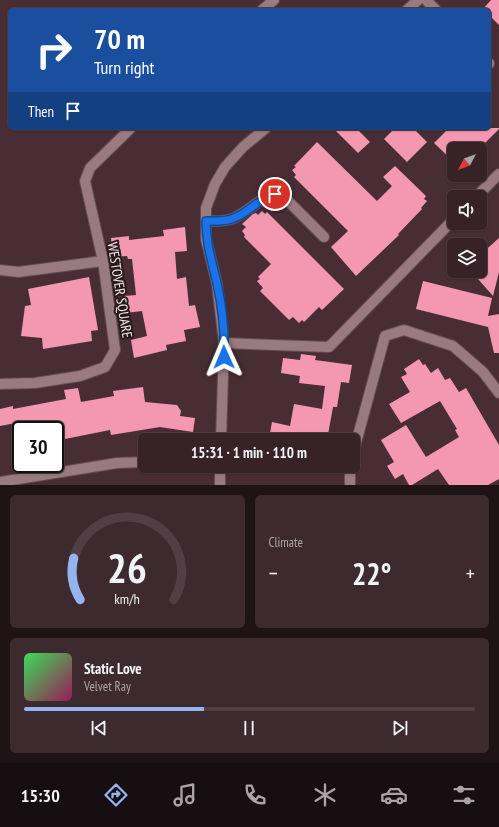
<!DOCTYPE html>
<html lang="en">
<head>
<meta charset="utf-8">
<style>
  body { margin:0; font-family:"PT Sans Narrow",sans-serif; background:#3d2a2f; color:#f1f3f6; height:100vh; display:flex; flex-direction:column; font-size:15px; white-space:nowrap }
  * { box-sizing:border-box; margin:0 }
  p { font-size:13px; color:#aaa4a7 }
  .icon { flex:none; width:22px; height:22px; fill:none; stroke:currentColor; stroke-width:2; stroke-linecap:round; stroke-linejoin:round }
  .map { position:relative; height:485px; overflow:hidden }
  .details { display:flex; flex-direction:column; gap:10px; padding:10px; background:#1e1315; flex:1 }
  .details>* { flex:none }
  .banner { position:absolute; left:8px; top:8px; width:483px; height:122px; border-radius:6px; box-shadow:0 1px 3px #0004,0 0 0 1px #503f44; background:#1a4fa0; color:#fff; overflow:hidden }
  .needle { width:26px; rotate:229deg }
  .controls { position:absolute; left:447px; top:142px; display:grid; gap:8px }
  .controls a { display:grid; place-items:center; width:40px; height:40px; border-radius:6px; background:#362227; box-shadow:0 1px 3px #0004,0 0 0 1px #503f44; font-size:20px }
  .speed { position:absolute; left:12px; top:421px; display:flex; gap:8px; font-size:20px; font-weight:700; text-align:center }
  .speed>* { display:grid; place-content:center; width:52px; height:52px; border-radius:50%; background:#362227; box-shadow:0 1px 3px #0004,0 0 0 1px #503f44; line-height:1 }
  .speed .limit { border:2px solid #111; border-radius:6px; background:#fff; color:#111 }
  .pin { position:absolute; display:grid; place-items:center; width:34px; height:34px; color:#fff; margin:-17px; border:2px solid #fff; border-radius:50%; box-shadow:0 1px 4px #0007 }
  .me { position:absolute; width:44px; margin:-22px; rotate:359deg; stroke-linejoin:round; filter:drop-shadow(0 0 3px #0008) }
  .turn { display:flex; align-items:center; gap:14px; height:84px; padding:0 20px; font-size:18px }
  .turn .icon { width:52px; height:52px; stroke-width:2.5 }
  .turn b { display:block; font-size:28px; line-height:34px }
  .then { display:flex; align-items:center; height:38px; padding:0 20px; background:#0003; gap:8px; font-size:15px }
  .big { font-size:30px; font-weight:600; line-height:1.1 }
  .details .widget { flex:1; display:flex; flex-direction:column; justify-content:center; gap:6px; min-width:0; padding:0 14px; border-radius:6px; background:#3d2a2f }
  .details .dial { align-items:center; gap:0 }
  .dial svg { height:104px; overflow:visible; fill:none; stroke:#503f44; stroke-width:7; stroke-linecap:round; text-anchor:middle }
  .dial text { fill:#f1f3f6; stroke:none }
  .song { display:flex; align-items:center; gap:12px }
  .cover { width:48px; height:48px; border-radius:6px; background:linear-gradient(135deg,hsl(130 70% 55%),hsl(330 70% 35%)) }
  .played { height:4px; border-radius:2px; background:linear-gradient(90deg,#95b2f1 40%,#503f44 40%) }
  .keys { display:flex; justify-content:space-around; direction:ltr }
  .heat { display:flex; justify-content:space-between; align-items:center; font-size:22px; direction:ltr }
  .details .tiles { flex:1; display:grid; gap:10px; grid-template-columns:1fr 1fr }
  .widget:last-child { grid-column:span 2 }
  .trip { position:absolute; left:138px; top:433px; width:222px; height:40px; border-radius:6px; background:#362227; box-shadow:0 1px 3px #0004,0 0 0 1px #503f44; font-weight:600; line-height:40px; text-align:center }
  .tab-bar { display:flex; height:64px; justify-content:space-around; align-items:center; background:#160e10; color:#aaa4a7 }
  .tab-bar .icon { width:28px; height:28px }
  .tab-bar .current { color:#95b2f1 }
  .tab-bar b { font-size:18px; color:#f1f3f6 }
  .map>svg:first-child { display:block }
  .building { fill:#f498b1 }
  .lines { fill:none; stroke-linecap:round; stroke-linejoin:round }
  .minor-casing { stroke:#634c52; stroke-width:12 }
  .minor { stroke:#997a81; stroke-width:10 }
  .route-casing { stroke:#114b97; stroke-width:10 }
  .route { stroke:#1a73e8; stroke-width:7 }
  .labels { text-anchor:middle; dominant-baseline:central; stroke-width:4; stroke-linejoin:round; paint-order:stroke }
  .street-label { font-size:14px; fill:#fbe9ed; stroke:#261a1d }
</style>
</head>
<body>
<div class="map">
<svg width="499" height="485" viewBox="0 0 499 485">
  <rect width="100%" height="100%" fill="#482e34"/>
  <path class="building" d="M 491,0 L 499,0 L 499,25 L 489,15 L 489,10 L 483,9 Z
    M 333,128 L 356,128 L 370,142 L 358,153 Z
    M 395,128 L 413,128 L 427,142 L 407,162 L 384,139 Z
    M 449,128 L 499,128 L 499,129 L 479,149 L 454,149 L 454,162 L 434,143 Z
    M 317,142 L 377,201 L 392,186 L 383,177 L 395,166 L 426,196 L 424,199 L 427,201 L 421,208 L 422,209 L 398,234 L 399,235 L 356,276 L 331,247 L 348,231 L 294,177 L 296,175 L 292,170 L 296,167 L 294,166 Z
    M 262,211 L 265,214 L 267,212 L 344,289 L 322,310 L 319,307 L 304,322 L 302,320 L 299,323 L 293,317 L 289,320 L 260,291 L 263,288 L 257,281 L 260,279 L 258,277 L 271,264 L 244,237 L 245,235 L 242,231 L 246,227 L 242,224 L 253,214 L 256,213 L 258,215 Z
    M 185,227 L 187,251 L 175,252 L 177,279 L 186,277 L 189,306 L 195,305 L 200,327 L 184,330 L 186,341 L 166,345 L 167,350 L 134,358 L 131,340 L 147,336 L 142,311 L 126,313 L 124,296 L 136,295 L 132,259 L 128,259 L 127,256 L 113,257 L 111,238 L 129,236 L 129,240 L 164,236 L 163,230 Z
    M 499,238 L 499,272 L 493,296 L 471,271 L 480,271 L 480,255 Z
    M 89,277 L 98,330 L 91,331 L 92,341 L 43,349 L 42,338 L 21,336 L 25,306 L 31,305 L 28,289 Z
    M 423,281 L 492,298 L 488,316 L 499,314 L 499,353 L 494,353 L 488,327 L 416,309 Z
    M 301,354 L 316,356 L 315,360 L 352,365 L 349,383 L 341,382 L 337,407 L 333,407 L 327,440 L 269,439 L 272,422 L 290,426 L 294,404 L 322,409 L 325,386 L 299,383 L 300,376 L 281,373 L 283,358 L 300,360 Z
    M 419,359 L 423,365 L 425,364 L 431,373 L 438,368 L 445,380 L 450,378 L 459,392 L 466,388 L 499,445 L 499,479 L 488,485 L 449,485 L 438,469 L 412,485 L 409,485 L 403,474 L 395,479 L 387,466 L 394,462 L 381,440 L 406,425 L 426,457 L 459,437 L 455,430 L 457,429 L 440,401 L 401,423 L 389,404 L 410,392 L 401,377 L 407,374 L 404,369 Z
    M 143,387 L 145,402 L 177,405 L 181,411 L 180,416 L 195,418 L 193,432 L 160,427 L 111,435 L 110,430 L 55,441 L 55,430 L 34,430 L 32,420 L 0,426 L 0,409 L 13,406 L 13,409 L 66,399 L 64,390 L 78,388 L 81,402 L 114,396 L 113,391 Z"/>
  <g class="lines">
    <g class="minor-casing">
      <path id="minor" d="M 426,0 L 436,10
        M 262,10 L 274,0
        M 407,10 L 418,0
        M 489,63 L 489,64
        M 476,197 L 499,174
        M 206,221 C 215,221 226,222 234,218 C 250,211 259,198 275,194 L 287,200 L 324,237
        M 0,270 L 18,272 L 103,261
        M 224,343 L 329,347 L 454,219
        M 0,384 L 35,383 L 80,376 L 105,367 L 115,350 L 103,261 L 85,181 L 90,168 L 131,128
        M 221,440 L 224,343 L 217,284 L 206,239 L 206,208 L 215,184 L 225,167 L 243,147 L 266,128
        M 353,454 L 385,336 L 404,330 L 453,346 L 483,372 L 499,393
        M 199,466 L 220,468
        M 350,466 L 350,485
        M 0,482 L 117,463 L 145,462
        M 220,485 L 220,466"/>
    </g>
    <use href="#minor" class="minor"/>
  </g>
  <g class="lines">
    <g class="route-casing">
      <path id="route" d="M 224,357 C 225,333 222,306 217,283 C 212,262 206,243 206,221 C 215,221 226,222 234,218 C 250,212 259,198 275,194"/>
    </g>
    <use href="#route" class="route"/>
  </g>
  <g class="labels">
    <g class="street-label">
      <text transform="translate(120 290) rotate(81)">WESTOVER SQUARE</text>
    </g>
  </g>
</svg>
<div class="controls">
<a><svg class="needle" viewBox="-14 -14 28 28"><path d="M0-13l5 13h-10z" fill="#e53935"/><path d="M0 13l5-13h-10z" fill="#aaa4a7"/></svg></a>
<a><svg class="icon" aria-label="sound" viewBox="0 0 24 24"><path d="M4 9h4l5-4v14l-5-4H4zM17 9q2 3 0 6"/></svg></a>
<a><svg class="icon" aria-label="layers" viewBox="0 0 24 24"><path d="M12 4l9 5-9 5-9-5zM3 14l9 5 9-5"/></svg></a>
</div>
<div class="speed"><div class="limit">30</div></div>
<div class="pin" style="left:275px;top:194px;background:#d93025"><svg class="icon" aria-label="arrive" viewBox="0 0 24 24"><path d="M6 21V4h12l-3 4 3 4H6"/></svg></div>
<svg class="me" style="left:224px;top:357px" viewBox="-20 -20 40 40"><path d="M0-17L14 15 0 8-14 15z" fill="#1a73e8" stroke="#fff" stroke-width="4"/></svg>
<div class="trip">15:31 · 1 min · 110 m</div>
<div class="banner">
<div class="turn"><svg class="icon" aria-label="right" viewBox="0 0 24 24"><path d="M7 20v-9h11M14 6l5 5-5 5"/></svg><div><b>70 m</b>Turn right</div></div>
<div class="then">Then<svg class="icon" aria-label="arrive" viewBox="0 0 24 24"><path d="M6 21V4h12l-3 4 3 4H6"/></svg></div>
</div>
</div>
<section class="details">
<div class="tiles">
<div class="widget dial"><svg viewBox="0 0 100 80">
<path d="M14 69A42 42 0 1 1 86 69"/>
<path d="M14 69A42 42 0 0 1 9 37" stroke="#95b2f1"/>
<text x="50" y="56" font-size="32" font-weight="700">26</text>
<text x="50" y="72" font-size="11">km/h</text>
</svg></div>
<div class="widget"><p>Climate</p>
<div class="heat"><a>−</a><b class="big">22°</b><a>+</a></div>
</div>
<div class="widget">
<div class="song"><i class="cover"></i><div><b>Static Love</b><p>Velvet Ray</p></div></div>
<div class="played"></div>
<div class="keys"><svg class="icon" aria-label="previous" viewBox="0 0 24 24"><path d="M18 5L8 12l10 7zM5 5v14"/></svg><svg class="icon" aria-label="pause" viewBox="0 0 24 24"><path d="M8 5v14M16 5v14"/></svg><svg class="icon" aria-label="next" viewBox="0 0 24 24"><path d="M6 5l10 7-10 7zM19 5v14"/></svg></div>
</div>
</div>
</section>
<nav class="tab-bar">
<b>15:30</b>
<svg class="icon current" aria-label="directions" viewBox="0 0 24 24"><path d="M12 3l9 9-9 9-9-9zM9 14v-3h6M13 9l2 2-2 2"/></svg>
<svg class="icon" aria-label="music" viewBox="0 0 24 24"><path d="M9 18V5l10-2v13"/><circle cx="6" cy="18" r="3"/><circle cx="16" cy="16" r="3"/></svg>
<svg class="icon" aria-label="phone" viewBox="0 0 24 24"><path d="M5 4h4l2 5-3 2q2 4 5 5l2-3 5 2v4C11 20 4 13 5 4z"/></svg>
<svg class="icon" aria-label="climate" viewBox="0 0 24 24"><path d="M12 3v18M4 7l16 10M4 17L20 7"/></svg>
<svg class="icon" aria-label="car" viewBox="0 0 24 24"><path d="M5 17H2v-5l4-1 3-4h7l3 4 3 1v5h-3M9 17h6M6 11h13"/><circle cx="7" cy="17" r="2"/><circle cx="17" cy="17" r="2"/></svg>
<svg class="icon" aria-label="filters" viewBox="0 0 24 24"><path d="M4 7h16M4 17h16"/><circle cx="9" cy="7" r="2"/><circle cx="15" cy="17" r="2"/></svg>
</nav>
</body>
</html>
